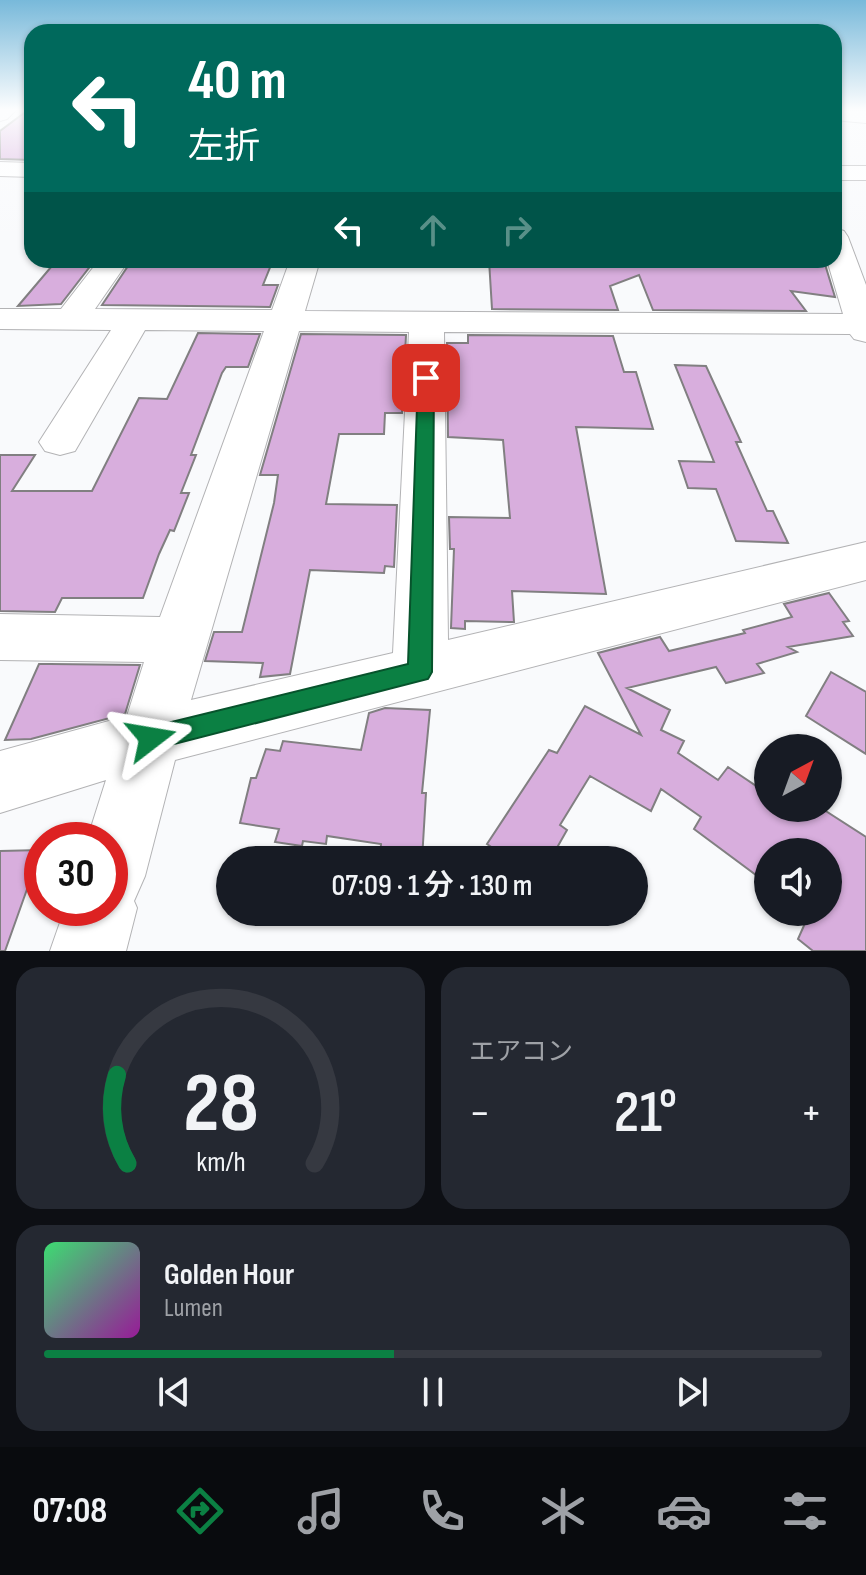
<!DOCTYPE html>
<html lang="ja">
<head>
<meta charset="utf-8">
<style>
  body { margin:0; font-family:"Sofia Sans Condensed","Noto Sans JP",sans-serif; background:#242831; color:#f1f3f6; height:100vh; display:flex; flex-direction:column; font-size:30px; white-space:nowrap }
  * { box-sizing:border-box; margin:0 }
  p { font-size:26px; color:#9ea1a6 }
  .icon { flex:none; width:44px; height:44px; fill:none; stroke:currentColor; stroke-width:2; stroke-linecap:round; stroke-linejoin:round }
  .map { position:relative; height:951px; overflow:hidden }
  .details { display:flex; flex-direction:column; gap:16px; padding:16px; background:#0d0f14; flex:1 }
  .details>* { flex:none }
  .hud { position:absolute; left:24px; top:24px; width:818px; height:244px; border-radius:24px; box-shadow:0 2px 6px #0004; background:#00695c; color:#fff; overflow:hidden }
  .needle { width:52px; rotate:41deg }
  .fabs { position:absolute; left:754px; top:734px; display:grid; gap:16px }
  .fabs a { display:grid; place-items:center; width:88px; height:88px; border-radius:50%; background:#171b24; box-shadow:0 2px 6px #0004; font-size:40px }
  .speed { position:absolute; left:24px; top:822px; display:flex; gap:16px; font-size:40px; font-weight:700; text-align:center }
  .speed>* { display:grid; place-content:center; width:104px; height:104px; border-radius:50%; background:#171b24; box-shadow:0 2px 6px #0004; line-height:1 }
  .speed .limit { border:12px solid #d22; background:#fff; color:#111 }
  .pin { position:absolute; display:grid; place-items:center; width:68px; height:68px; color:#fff; margin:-34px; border-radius:16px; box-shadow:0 4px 12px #0006 }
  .me { position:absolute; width:88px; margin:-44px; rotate:76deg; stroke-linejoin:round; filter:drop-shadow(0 0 6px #0008) }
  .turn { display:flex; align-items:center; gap:28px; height:168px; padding:0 32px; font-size:36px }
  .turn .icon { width:104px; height:104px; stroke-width:2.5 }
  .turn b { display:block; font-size:56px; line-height:68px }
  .lanes { display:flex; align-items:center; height:76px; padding:0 32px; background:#0003; justify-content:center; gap:40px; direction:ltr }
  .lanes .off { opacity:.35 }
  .big { font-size:60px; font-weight:600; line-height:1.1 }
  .details .tile { flex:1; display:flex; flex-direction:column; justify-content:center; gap:12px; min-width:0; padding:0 28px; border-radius:24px; background:#242831 }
  .details .dial { align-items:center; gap:0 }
  .dial svg { height:208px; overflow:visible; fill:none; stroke:#363941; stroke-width:7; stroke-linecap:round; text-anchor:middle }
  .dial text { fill:#f1f3f6; stroke:none }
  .song { display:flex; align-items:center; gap:24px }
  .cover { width:96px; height:96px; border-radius:12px; background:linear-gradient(135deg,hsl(140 70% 55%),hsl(300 70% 35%)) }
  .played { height:8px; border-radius:4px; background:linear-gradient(90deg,#0b8043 45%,#363941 45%) }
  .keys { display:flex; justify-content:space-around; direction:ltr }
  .heat { display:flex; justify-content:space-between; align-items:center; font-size:44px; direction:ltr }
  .details .tiles { flex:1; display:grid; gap:16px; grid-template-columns:1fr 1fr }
  .tile:last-child { grid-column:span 2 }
  .trip { position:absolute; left:216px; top:846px; width:432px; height:80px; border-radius:40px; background:#171b24; box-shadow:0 2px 6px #0004; font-weight:600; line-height:80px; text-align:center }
  .menu { display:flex; height:128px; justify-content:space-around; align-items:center; background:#090b0e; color:#9ea1a6 }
  .menu .icon { width:56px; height:56px }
  .menu .on { color:#0b8043 }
  .menu b { font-size:36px; color:#f1f3f6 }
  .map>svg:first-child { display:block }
  .building { fill:#d8aedd; stroke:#817f81; stroke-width:2 }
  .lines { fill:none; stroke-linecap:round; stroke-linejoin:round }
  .minor-casing { stroke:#b3b3b5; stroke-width:2 }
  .minor { fill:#fff; fill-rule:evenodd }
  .route { fill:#0b8043; stroke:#07532c; stroke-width:2 }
</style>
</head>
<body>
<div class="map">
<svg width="866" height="951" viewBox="0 0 866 951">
  <rect width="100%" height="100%" fill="#f9fafc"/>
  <path class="building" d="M 28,110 L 32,110 L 32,160 L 0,159 L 0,131 Z
    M 57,260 L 95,260 L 61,304 L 18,306 Z
    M 132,260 L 273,260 L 263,285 L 278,285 L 270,307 L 102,305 Z
    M 489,260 L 811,260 L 824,261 L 835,297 L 791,291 L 806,311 L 653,310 L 639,275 L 610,286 L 618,310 L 492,309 Z
    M 198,333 L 260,334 L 248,367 L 226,367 L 222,373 L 191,455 L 196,455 L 181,493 L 189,493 L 174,531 L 170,530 L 159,554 L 143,598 L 62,598 L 55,612 L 0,611 L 0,455 L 35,455 L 12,491 L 92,491 L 139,398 L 167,399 Z
    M 301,334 L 406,335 L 402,413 L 385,413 L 384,434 L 339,434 L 326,504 L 397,505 L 394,567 L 385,566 L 384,573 L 310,570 L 290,674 L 260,677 L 263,663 L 205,661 L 214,632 L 242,632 L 274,503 L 278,475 L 260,475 Z
    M 468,335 L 613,336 L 624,372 L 636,372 L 653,429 L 576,427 L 606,594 L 512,591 L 514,622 L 465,621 L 465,629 L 451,628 L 454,549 L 450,549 L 449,517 L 510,518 L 503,440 L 448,437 L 447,343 L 468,343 Z
    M 675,365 L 706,366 L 741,442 L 736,442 L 767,511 L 773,511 L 788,543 L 736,541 L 716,489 L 688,488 L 679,461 L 714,462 Z
    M 829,593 L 849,621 L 843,622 L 853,636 L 788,647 L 797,652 L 757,664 L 764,673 L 726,683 L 716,667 L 627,688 L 670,710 L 661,730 L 684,741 L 678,753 L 718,780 L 728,767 L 768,794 L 768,808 L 821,808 L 866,837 L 866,951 L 813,951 L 798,939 L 810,912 L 828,912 L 828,852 L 768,852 L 768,884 L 694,829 L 701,817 L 661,789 L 651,811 L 590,776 L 560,825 L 567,830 L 550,860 L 510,860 L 487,844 L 549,750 L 557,753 L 585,706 L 641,735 L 598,653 L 660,637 L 669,651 L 745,633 L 743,630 L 792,617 L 784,604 Z
    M 39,664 L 50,664 L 140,665 L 125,714 L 31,739 L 5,740 Z
    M 831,672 L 866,692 L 866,754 L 806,716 Z
    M 385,708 L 430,710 L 422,793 L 426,793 L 422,860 L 380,860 L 381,844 L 327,836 L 326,844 L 303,841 L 302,846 L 275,842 L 279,829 L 240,823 L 251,778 L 256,778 L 266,749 L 280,751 L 283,741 L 361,750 L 369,713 Z
    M 41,850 L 5,951 L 0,951 L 0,851 Z"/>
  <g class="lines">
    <g class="minor-casing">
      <path id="minor" d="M 0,110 L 16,110 L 7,119 L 0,121 Z
        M 834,110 L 866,111 L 866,123 L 834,120 Z
        M 0,162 L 32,163 L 32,177 L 0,176 Z
        M 834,166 L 866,166 L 866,180 L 834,180 Z
        M 834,228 L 844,231 L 848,237 L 866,285 L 866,342 L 854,339 L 850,334 L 444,332 L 448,640 L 866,542 L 866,580 L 175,760 L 145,876 L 134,901 L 137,908 L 126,951 L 50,951 L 65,908 L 110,908 L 110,840 L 87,840 L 106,780 L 0,813 L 0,751 L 127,716 L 144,662 L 0,660 L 0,614 L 160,617 L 264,331 L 145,330 L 75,451 L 60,455 L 45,451 L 39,442 L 111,330 L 0,329 L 0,309 L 61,309 L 99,260 L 129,260 L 95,309 L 272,310 L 290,260 L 320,260 L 305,311 L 843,314 L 827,260 L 834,260 ZM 299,331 L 409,332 L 393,653 L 191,700 Z"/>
    </g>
    <use href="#minor" class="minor"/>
  </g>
  <linearGradient id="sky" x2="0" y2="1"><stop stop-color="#78b9da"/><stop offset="0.45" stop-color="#fcfdfe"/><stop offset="1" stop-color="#fcfdfe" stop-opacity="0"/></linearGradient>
  <rect width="866" height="243" fill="url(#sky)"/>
  <path class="route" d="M 426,374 L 434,378 L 432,672 L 428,679 L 151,750 L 142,747 L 139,738 L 142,730 L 151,727 L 408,664 L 418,378 Z"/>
</svg>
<div class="fabs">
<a><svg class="needle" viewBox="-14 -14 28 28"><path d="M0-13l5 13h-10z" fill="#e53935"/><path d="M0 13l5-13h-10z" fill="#9ea1a6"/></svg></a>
<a><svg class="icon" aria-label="sound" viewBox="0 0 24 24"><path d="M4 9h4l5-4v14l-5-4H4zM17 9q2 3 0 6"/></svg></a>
</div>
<div class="speed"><div class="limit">30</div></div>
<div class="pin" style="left:426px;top:378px;background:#d93025"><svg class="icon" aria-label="arrive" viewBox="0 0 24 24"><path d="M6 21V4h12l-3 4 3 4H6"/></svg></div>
<svg class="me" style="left:151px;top:738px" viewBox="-20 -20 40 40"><path d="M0-17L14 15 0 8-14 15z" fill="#0b8043" stroke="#fff" stroke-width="4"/></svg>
<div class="trip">07:09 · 1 分 · 130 m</div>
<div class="hud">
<div class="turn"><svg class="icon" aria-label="left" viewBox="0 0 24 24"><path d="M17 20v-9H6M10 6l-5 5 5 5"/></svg><div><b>40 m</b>左折</div></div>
<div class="lanes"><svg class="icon" aria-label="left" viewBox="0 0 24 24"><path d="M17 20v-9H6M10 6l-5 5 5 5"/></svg><svg class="icon off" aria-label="ahead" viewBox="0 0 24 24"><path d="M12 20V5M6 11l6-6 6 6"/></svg><svg class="icon off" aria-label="right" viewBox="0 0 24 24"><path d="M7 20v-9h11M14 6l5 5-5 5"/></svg></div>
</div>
</div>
<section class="details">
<div class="tiles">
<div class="tile dial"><svg viewBox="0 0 100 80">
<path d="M14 69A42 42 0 1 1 86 69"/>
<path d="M14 69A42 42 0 0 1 10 35" stroke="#0b8043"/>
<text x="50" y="56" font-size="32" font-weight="700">28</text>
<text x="50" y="72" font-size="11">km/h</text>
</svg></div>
<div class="tile"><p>エアコン</p>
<div class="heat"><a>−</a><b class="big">21°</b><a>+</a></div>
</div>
<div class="tile">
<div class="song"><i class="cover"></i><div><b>Golden Hour</b><p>Lumen</p></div></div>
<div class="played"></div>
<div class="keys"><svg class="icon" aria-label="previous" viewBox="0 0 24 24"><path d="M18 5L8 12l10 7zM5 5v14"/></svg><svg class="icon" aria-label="pause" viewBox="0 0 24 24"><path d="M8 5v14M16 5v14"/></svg><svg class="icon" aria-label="next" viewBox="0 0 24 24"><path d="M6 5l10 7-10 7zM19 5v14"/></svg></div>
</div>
</div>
</section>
<nav class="menu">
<b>07:08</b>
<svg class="icon on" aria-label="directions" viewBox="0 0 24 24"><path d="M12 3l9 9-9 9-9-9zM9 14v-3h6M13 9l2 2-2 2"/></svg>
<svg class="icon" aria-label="music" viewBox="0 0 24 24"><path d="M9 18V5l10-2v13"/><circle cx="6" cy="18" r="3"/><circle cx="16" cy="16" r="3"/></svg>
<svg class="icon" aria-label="phone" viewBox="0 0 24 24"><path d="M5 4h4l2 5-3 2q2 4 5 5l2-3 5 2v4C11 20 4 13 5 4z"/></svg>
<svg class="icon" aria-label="climate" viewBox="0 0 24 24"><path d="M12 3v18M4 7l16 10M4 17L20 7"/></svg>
<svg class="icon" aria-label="car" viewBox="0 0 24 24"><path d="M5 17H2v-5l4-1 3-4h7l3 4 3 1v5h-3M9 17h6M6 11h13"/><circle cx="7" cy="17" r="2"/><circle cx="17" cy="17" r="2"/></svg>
<svg class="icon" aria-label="filters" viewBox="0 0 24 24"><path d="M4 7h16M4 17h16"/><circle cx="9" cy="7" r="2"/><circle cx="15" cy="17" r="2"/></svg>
</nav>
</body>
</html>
